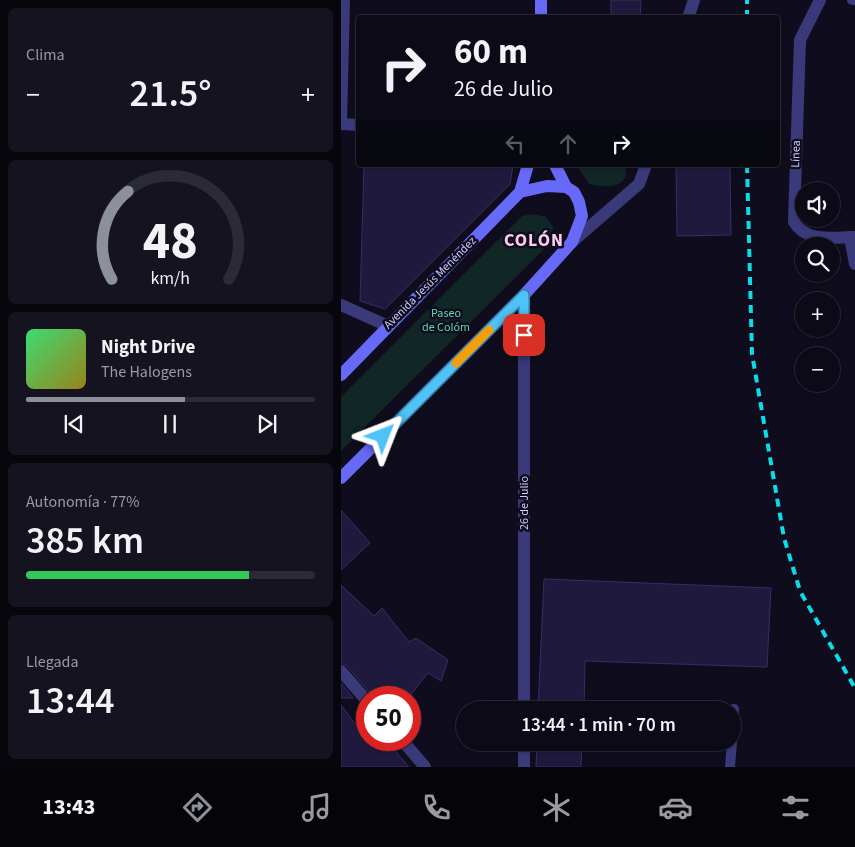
<!DOCTYPE html>
<html lang="es">
<head>
<meta charset="utf-8">
<style>
  body { margin:0; font-family:"Source Sans 3",sans-serif; background:#14131f; color:#f1f3f6; height:100vh; display:flex; flex-direction:column; font-size:19px; white-space:nowrap }
  * { box-sizing:border-box; margin:0 }
  p { font-size:16px; color:#9a9aa1 }
  .icon { flex:none; width:28px; height:28px; fill:none; stroke:currentColor; stroke-width:2; stroke-linecap:round; stroke-linejoin:round }
  .map { position:relative; flex:1; overflow:hidden }
  .side { display:flex; flex-direction:column; gap:8px; padding:8px; background:#06060c; width:341px }
  .side>* { flex:none }
  .top-card { position:absolute; left:15px; top:15px; width:424px; height:152px; border-radius:5px; box-shadow:0 1px 4px #0004,0 0 0 1px #2b2b35; background:#0b0a16; color:#f1f3f6; overflow:hidden }
  .tools { position:absolute; left:454px; top:182px; display:grid; gap:10px }
  .tools a { display:grid; place-items:center; width:45px; height:45px; border-radius:50%; background:#0b0a16; box-shadow:0 1px 4px #0004,0 0 0 1px #2b2b35; font-size:25px }
  .speed { position:absolute; left:15px; top:686px; display:flex; gap:10px; font-size:25px; font-weight:700; text-align:center }
  .speed>* { display:grid; place-content:center; width:65px; height:65px; border-radius:50%; background:#0b0a16; box-shadow:0 1px 4px #0004,0 0 0 1px #2b2b35; line-height:1 }
  .speed .limit { border:8px solid #d22; background:#fff; color:#111 }
  .pin { position:absolute; display:grid; place-items:center; width:42px; height:42px; color:#fff; margin:-21px; border-radius:10px; box-shadow:0 2px 8px #0006 }
  .me { position:absolute; width:55px; margin:-28px; rotate:45deg; stroke-linejoin:round; filter:drop-shadow(0 0 4px #0008) }
  .turn { display:flex; align-items:center; gap:18px; height:105px; padding:0 15px; font-size:22px }
  .turn .icon { width:65px; height:65px; stroke-width:2.5 }
  .turn b { display:block; font-size:35px; line-height:42px }
  .lanes { display:flex; align-items:center; height:48px; padding:0 15px; background:#0003; justify-content:center; gap:25px; direction:ltr }
  .lanes .off { opacity:.35 }
  .big { font-size:38px; font-weight:600; line-height:1.1 }
  .side .card { flex:1; display:flex; flex-direction:column; justify-content:center; gap:8px; min-width:0; padding:0 18px; border-radius:8px; background:#14131f }
  .side .dial { align-items:center; gap:0 }
  .dial svg { height:130px; overflow:visible; fill:none; stroke:#2b2b35; stroke-width:7; stroke-linecap:round; text-anchor:middle }
  .dial text { fill:#f1f3f6; stroke:none }
  .song { display:flex; align-items:center; gap:15px }
  .cover { width:60px; height:60px; border-radius:8px; background:linear-gradient(135deg,hsl(140 70% 55%),hsl(50 70% 35%)) }
  .played { height:5px; border-radius:2px; background:linear-gradient(90deg,#8c9099 55%,#2b2b35 55%) }
  .keys { display:flex; justify-content:space-around; direction:ltr }
  .heat { display:flex; justify-content:space-between; align-items:center; font-size:28px; direction:ltr }
  .charge { height:8px; border-radius:4px; background:linear-gradient(90deg,#34c759 77%,#2b2b35 0) }
  .trip { position:absolute; left:115px; top:701px; width:285px; height:50px; border-radius:25px; background:#0b0a16; box-shadow:0 1px 4px #0004,0 0 0 1px #2b2b35; font-weight:600; line-height:50px; text-align:center }
  .tabs { display:flex; height:80px; justify-content:space-around; align-items:center; background:#040409; color:#9a9aa1 }
  .tabs .icon { width:35px; height:35px }
  .tabs .active { color:#8c9099 }
  .tabs b { font-size:22px; color:#f1f3f6 }
  main { display:flex; flex:1; min-height:0 }
  .map>svg:first-child { display:block }
  .green { fill:#102725 }
  .building { fill:#1f1a3d; stroke:#362d68 }
  .lines { fill:none; stroke-linecap:round; stroke-linejoin:round }
  .lane { stroke:#3a3a7a; stroke-width:10 }
  .street { stroke:#3a3a7a; stroke-width:12 }
  .secondary { stroke:#6769f8; stroke-width:12 }
  .rail { stroke:#0adde9; stroke-width:4; stroke-dasharray:8 6; stroke-linecap:butt }
  .route-casing { stroke:#337fa1; stroke-width:12 }
  .route { stroke:#4fc3f7; stroke-width:9 }
  .slow { stroke:#f59e0b; stroke-width:9 }
  .labels { text-anchor:middle; dominant-baseline:central; stroke-width:5; stroke-linejoin:round; paint-order:stroke }
  .street-label { font-size:12px; fill:#cecbfd; stroke:#0f0d1d }
  .park-label { font-size:12px; fill:#5bd8b3; stroke:#0f0d1d }
  .district-label { font-size:18px; font-weight:bold; letter-spacing:1px; fill:#fdcded; stroke:#0f0d1d }
</style>
</head>
<body>
<main>
<section class="side">
<div class="card"><p>Clima</p>
<div class="heat"><a>−</a><b class="big">21.5°</b><a>+</a></div>
</div>
<div class="card dial"><svg viewBox="0 0 100 80">
<path d="M14 69A42 42 0 1 1 86 69"/>
<path d="M14 69A42 42 0 0 1 24 15" stroke="#8c9099"/>
<text x="50" y="56" font-size="32" font-weight="700">48</text>
<text x="50" y="72" font-size="11">km/h</text>
</svg></div>
<div class="card">
<div class="song"><i class="cover"></i><div><b>Night Drive</b><p>The Halogens</p></div></div>
<div class="played"></div>
<div class="keys"><svg class="icon" aria-label="previous" viewBox="0 0 24 24"><path d="M18 5L8 12l10 7zM5 5v14"/></svg><svg class="icon" aria-label="pause" viewBox="0 0 24 24"><path d="M8 5v14M16 5v14"/></svg><svg class="icon" aria-label="next" viewBox="0 0 24 24"><path d="M6 5l10 7-10 7zM19 5v14"/></svg></div>
</div>
<div class="card"><p>Autonomía · 77%</p><b class="big">385 km</b><div class="charge"></div></div>
<div class="card"><p>Llegada</p><b class="big">13:44</b></div>
</section>
<div class="map">
<svg width="514" height="767" viewBox="0 0 514 767">
  <rect width="100%" height="100%" fill="#0f0d1d"/>
  <path class="green" d="M 236,165 L 284,165 C 291,189 263,188 248,184 Z
    M 193,214 L 205,217 L 212,227 L 209,243 L 0,451 L 0,397 L 181,216 Z"/>
  <path class="building" d="M 270,0 L 300,0 L 299,18 L 270,18 Z
    M 23,165 L 172,165 L 169,184 L 44,309 L 19,301 Z
    M 335,165 L 389,165 L 390,235 L 336,236 Z
    M 0,510 L 29,543 L 0,570 Z
    M 203,579 L 430,588 L 426,667 L 244,661 L 243,710 L 197,710 Z
    M 0,585 L 33,616 L 41,608 L 68,642 L 75,638 L 107,660 L 100,681 L 87,673 L 67,698 L 33,698 L 6,666 L 0,663 Z
    M 0,683 L 12,698 L 0,698 Z
    M 0,705 L 26,740 L 45,740 L 68,767 L 0,767 Z
    M 196,742 L 241,742 L 240,767 L 195,767 Z"/>
  <g class="lines">
    <path class="lane" d="M 511,0 L 514,0
      M 391,740 L 393,709
      M 389,767 L 391,742"/>
    <path class="street" d="M 479,0 L 459,40 L 453,222 C 466,243 491,237 514,237
      M 347,18 L 353,0
      M 0,123 L 3,0
      M 0,124 L 18,125
      M 509,237 L 514,264
      M 231,242 L 298,184 L 305,165
      M 0,305 L 47,326
      M 0,671 L 26,701
      M 183,710 L 183,295
      M 61,740 L 84,767
      M 183,767 L 183,742"/>
    <path class="secondary" d="M 200,18 L 200,0
      M 179,192 L 206,186 L 225,187
      M 0,375 L 179,192 L 187,165
      M 0,478 L 183,295 L 231,242 L 241,216 L 238,202 L 233,192 L 225,187 L 214,165"/>
    <path class="rail" d="M 406,18 L 406,0
      M 406,165 L 411,354 L 443,538 L 459,591 L 514,688"/>
  </g>
  <g class="lines">
    <g class="route-casing">
      <path id="route" d="M 42,436 L 183,295 L 183,335"/>
    </g>
    <use href="#route" class="route"/>
    <path class="slow" d="M 115,363 L 148,330"/>
  </g>
  <g class="labels">
    <g class="street-label">
      <text transform="translate(455 154) rotate(-88)">Línea</text>
      <text transform="translate(89 283) rotate(-45)">Avenida Jesús Menéndez</text>
      <text transform="translate(183 503) rotate(-90)">26 de Julio</text>
    </g>
    <g class="park-label">
      <text x="105" y="313">Paseo<tspan x="105" dy="14">de Colóm</tspan></text>
    </g>
    <g class="district-label">
      <text x="193" y="240">COLÓN</text>
    </g>
  </g>
</svg>
<div class="tools">
<a><svg class="icon" aria-label="sound" viewBox="0 0 24 24"><path d="M4 9h4l5-4v14l-5-4H4zM17 9q2 3 0 6"/></svg></a>
<a><svg class="icon" aria-label="search" viewBox="0 0 24 24"><circle cx="10" cy="10" r="6"/><path d="M15 15l6 6"/></svg></a>
<a>+</a>
<a>−</a>
</div>
<div class="speed"><div class="limit">50</div></div>
<div class="pin" style="left:183px;top:335px;background:#d93025"><svg class="icon" aria-label="arrive" viewBox="0 0 24 24"><path d="M6 21V4h12l-3 4 3 4H6"/></svg></div>
<svg class="me" style="left:42px;top:436px" viewBox="-20 -20 40 40"><path d="M0-17L14 15 0 8-14 15z" fill="#4fc3f7" stroke="#fff" stroke-width="4"/></svg>
<div class="trip">13:44 · 1 min · 70 m</div>
<div class="top-card">
<div class="turn"><svg class="icon" aria-label="right" viewBox="0 0 24 24"><path d="M7 20v-9h11M14 6l5 5-5 5"/></svg><div><b>60 m</b>26 de Julio</div></div>
<div class="lanes"><svg class="icon off" aria-label="left" viewBox="0 0 24 24"><path d="M17 20v-9H6M10 6l-5 5 5 5"/></svg><svg class="icon off" aria-label="ahead" viewBox="0 0 24 24"><path d="M12 20V5M6 11l6-6 6 6"/></svg><svg class="icon" aria-label="right" viewBox="0 0 24 24"><path d="M7 20v-9h11M14 6l5 5-5 5"/></svg></div>
</div>
</div>
</main>
<nav class="tabs">
<b>13:43</b>
<svg class="icon active" aria-label="directions" viewBox="0 0 24 24"><path d="M12 3l9 9-9 9-9-9zM9 14v-3h6M13 9l2 2-2 2"/></svg>
<svg class="icon" aria-label="music" viewBox="0 0 24 24"><path d="M9 18V5l10-2v13"/><circle cx="6" cy="18" r="3"/><circle cx="16" cy="16" r="3"/></svg>
<svg class="icon" aria-label="phone" viewBox="0 0 24 24"><path d="M5 4h4l2 5-3 2q2 4 5 5l2-3 5 2v4C11 20 4 13 5 4z"/></svg>
<svg class="icon" aria-label="climate" viewBox="0 0 24 24"><path d="M12 3v18M4 7l16 10M4 17L20 7"/></svg>
<svg class="icon" aria-label="car" viewBox="0 0 24 24"><path d="M5 17H2v-5l4-1 3-4h7l3 4 3 1v5h-3M9 17h6M6 11h13"/><circle cx="7" cy="17" r="2"/><circle cx="17" cy="17" r="2"/></svg>
<svg class="icon" aria-label="filters" viewBox="0 0 24 24"><path d="M4 7h16M4 17h16"/><circle cx="9" cy="7" r="2"/><circle cx="15" cy="17" r="2"/></svg>
</nav>
</body>
</html>
